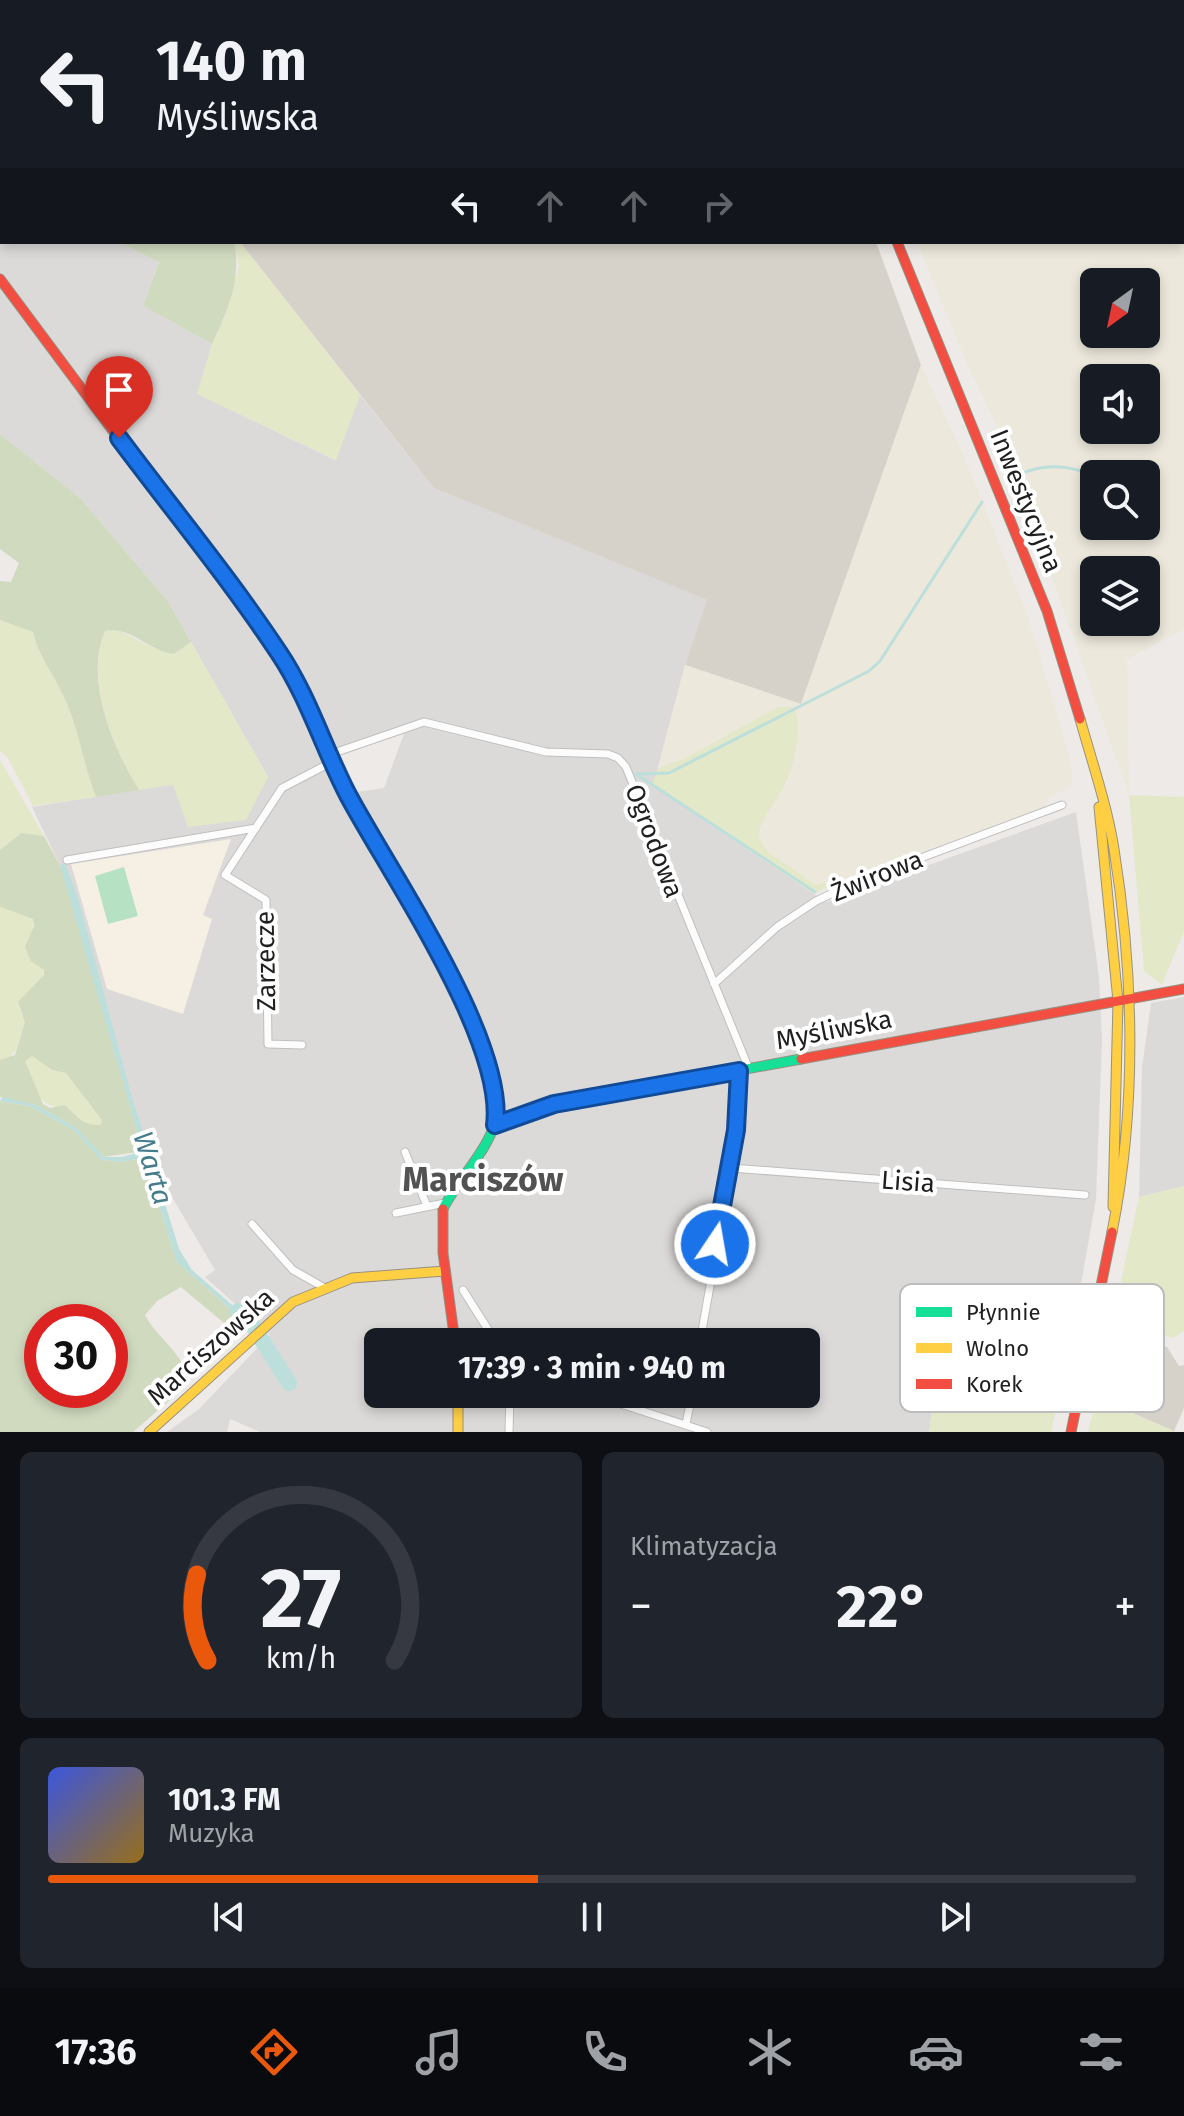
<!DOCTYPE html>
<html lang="pl">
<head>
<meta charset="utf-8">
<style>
  body { margin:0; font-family:"Fira Sans",sans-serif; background:#20242c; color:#f1f3f6; height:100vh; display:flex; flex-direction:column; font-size:30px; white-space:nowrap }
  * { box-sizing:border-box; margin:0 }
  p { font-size:26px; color:#9ea1a6 }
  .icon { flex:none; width:44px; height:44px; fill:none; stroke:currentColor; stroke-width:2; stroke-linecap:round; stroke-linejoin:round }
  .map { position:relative; height:1432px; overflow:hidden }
  .drawer { display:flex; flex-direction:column; gap:20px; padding:20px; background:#0d0f14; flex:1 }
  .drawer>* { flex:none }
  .guide { position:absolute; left:0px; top:0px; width:1184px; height:244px; box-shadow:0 4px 12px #0003; background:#171b24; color:#f1f3f6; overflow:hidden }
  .needle { width:52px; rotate:213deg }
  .tools { position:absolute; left:1080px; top:268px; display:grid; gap:16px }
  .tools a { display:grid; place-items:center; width:80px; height:80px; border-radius:12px; background:#171b24; box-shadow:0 4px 12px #0003; font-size:40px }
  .speed { position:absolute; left:24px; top:1304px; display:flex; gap:16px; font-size:40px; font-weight:700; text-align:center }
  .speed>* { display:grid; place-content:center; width:104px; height:104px; border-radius:50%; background:#171b24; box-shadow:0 4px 12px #0003; line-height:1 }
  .speed .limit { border:12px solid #d22; background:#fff; color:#111 }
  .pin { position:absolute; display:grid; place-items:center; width:68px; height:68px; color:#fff; margin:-82px -34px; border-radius:50% 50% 50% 0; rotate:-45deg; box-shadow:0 0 8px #0007 }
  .pin .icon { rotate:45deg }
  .me { position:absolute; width:88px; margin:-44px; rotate:12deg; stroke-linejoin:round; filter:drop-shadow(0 0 6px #0008) }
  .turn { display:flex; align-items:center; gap:28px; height:168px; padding:0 24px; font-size:36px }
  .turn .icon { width:104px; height:104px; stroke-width:2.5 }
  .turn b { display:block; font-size:56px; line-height:68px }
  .lanes { display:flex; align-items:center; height:76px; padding:0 24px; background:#0003; justify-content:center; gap:40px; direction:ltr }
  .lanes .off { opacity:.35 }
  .big { font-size:60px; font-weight:700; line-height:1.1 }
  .drawer .widget { flex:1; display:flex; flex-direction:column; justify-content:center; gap:12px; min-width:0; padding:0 28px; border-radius:12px; background:#20242c }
  .drawer .dial { align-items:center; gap:0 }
  .dial svg { height:208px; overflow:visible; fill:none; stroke:#363941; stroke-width:7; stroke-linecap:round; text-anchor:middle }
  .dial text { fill:#f1f3f6; stroke:none }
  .song { display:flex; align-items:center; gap:24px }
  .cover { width:96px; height:96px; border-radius:12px; background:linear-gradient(135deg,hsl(230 70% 55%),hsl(40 70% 35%)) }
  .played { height:8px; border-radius:4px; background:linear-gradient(90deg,#ea580c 45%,#363941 45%) }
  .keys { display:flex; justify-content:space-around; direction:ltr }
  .heat { display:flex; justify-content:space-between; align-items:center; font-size:44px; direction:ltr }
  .drawer .tiles { flex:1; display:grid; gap:20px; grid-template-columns:1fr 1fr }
  .widget:last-child { grid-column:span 2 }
  .trip { position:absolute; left:364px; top:1328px; width:456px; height:80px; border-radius:12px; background:#171b24; box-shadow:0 4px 12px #0003; font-weight:700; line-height:80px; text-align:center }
  .tab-bar { display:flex; height:128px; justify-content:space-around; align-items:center; background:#090b0e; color:#9ea1a6 }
  .tab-bar .icon { width:56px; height:56px }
  .tab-bar .active { color:#ea580c }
  .tab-bar b { font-size:36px; color:#f1f3f6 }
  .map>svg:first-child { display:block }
  .residential { fill:#dcdad9; fill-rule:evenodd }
  .education { fill:#f6f0e4 }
  .religious { fill:#dbdad9 }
  .construction { fill:#d6d2ca }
  .farmland { fill:#ece8dc; fill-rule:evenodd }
  .grass { fill:#e3e8c9 }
  .forest { fill:#d0dabf; fill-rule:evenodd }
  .pitch { fill:#b6e1c2 }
  .water { fill:#bddfdb }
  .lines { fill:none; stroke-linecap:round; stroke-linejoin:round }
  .stream { stroke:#bddfdb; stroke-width:3 }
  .river { stroke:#bddfdb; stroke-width:16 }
  .street-casing { stroke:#c0bfbe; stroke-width:9 }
  .fast-casing { stroke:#979181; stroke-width:11 }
  .slow-casing { stroke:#979181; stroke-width:11 }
  .jam-casing { stroke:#979181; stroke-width:11 }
  .street { stroke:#fcfcfc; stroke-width:7 }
  .fast { stroke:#16e098; stroke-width:9 }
  .slow { stroke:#ffcf43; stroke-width:9 }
  .jam { stroke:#f24e42; stroke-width:9 }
  .route-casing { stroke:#114b97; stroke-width:20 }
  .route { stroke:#1a73e8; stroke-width:14 }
  .labels { text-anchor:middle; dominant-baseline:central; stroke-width:8; stroke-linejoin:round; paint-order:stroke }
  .street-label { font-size:26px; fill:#1f1f1f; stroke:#fff }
  .water-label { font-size:28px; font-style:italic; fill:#447c8b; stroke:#fff }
  .district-label { font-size:34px; font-weight:bold; fill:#525252; stroke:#fff }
  .key { fill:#fff; stroke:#bcbcbc; stroke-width:2 }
  .key-label { font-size:22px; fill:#1f1f1f }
</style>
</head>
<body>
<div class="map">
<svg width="1184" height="1432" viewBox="0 0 1184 1432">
  <rect width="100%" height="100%" fill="#edeae8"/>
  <path class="residential" d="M 0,22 L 2,242 L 119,242 L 159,261 L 143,306 L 212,344 L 198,394 L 335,460 L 360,395 L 434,488 L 708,600 L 685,665 L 653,786 L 826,902 L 1076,812 L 1099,977 L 1102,1040 L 1096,1199 L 1069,1352 L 945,1326 L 929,1432 L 260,1432 L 230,1419 L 227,1432 L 167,1432 L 199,1409 L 270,1335 L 205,1277 L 215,1270 L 146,1153 L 67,880 L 32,807 L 173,784 L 268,777 L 167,600 L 80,498 L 0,434 ZM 405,731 L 384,788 L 357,792 L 340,755 ZM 378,1342 L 806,1342 L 806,1394 L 378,1394 Z
    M 1184,997 L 1184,1186 L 1139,1197 L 1142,1067 L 1151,1003 Z"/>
  <path class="education" d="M 231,839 L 203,915 L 212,919 L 183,1014 L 107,989 L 71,864 Z"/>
  <path class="religious" d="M 629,1308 L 634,1342 L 505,1342 L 496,1330 Z"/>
  <path class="construction" d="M 240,242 L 876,242 L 921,365 L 801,704 L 685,665 L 707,600 L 434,488 Z
    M 1115,1328 L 1167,1347 L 1179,1366 L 1184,1365 L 1184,1408 L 1174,1431 L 1097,1398 Z"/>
  <path class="farmland" d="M 849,0 L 1184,0 L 1184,629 L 1127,659 L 1129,795 L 1002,436 L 970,371 L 917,242 L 1182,242 L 1182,2 ZM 1094,282 L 1146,282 L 1146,334 L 1094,334 ZM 1094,378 L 1146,378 L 1146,430 L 1094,430 ZM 1094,474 L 1146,474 L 1146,526 L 1094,526 ZM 1094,570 L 1146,570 L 1146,622 L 1094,622 Z
    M 921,365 L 965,459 L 1029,620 L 1069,756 L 1073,781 L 1068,788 L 1048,797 L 1045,807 L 839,881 L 816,885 L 768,852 L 759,836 L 763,819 L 786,784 L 792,761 L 794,745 L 778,707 L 684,759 L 658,768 L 685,665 L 801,704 Z"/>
  <path class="grass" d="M 234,242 L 240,242 L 360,395 L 336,460 L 197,394 L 212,344 L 225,317 L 239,266 Z
    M 0,620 L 33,632 C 39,658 58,680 68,706 C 80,736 84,766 96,797 L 33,806 L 8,758 L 0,751 Z
    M 114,629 C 135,636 154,652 174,654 L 191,642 L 268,777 L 246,820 L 188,827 L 173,785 L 139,790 C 113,748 85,680 105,631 Z
    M 778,707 L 793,707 C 804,724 794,768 784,786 C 776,804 760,816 759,837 L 768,852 L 816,885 L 838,881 L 814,894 L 652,785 L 658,768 L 684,759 Z
    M 0,760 L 44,836 L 20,833 L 0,850 Z
    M 1129,795 L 1184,797 L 1184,931 L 1162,985 L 1144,971 Z
    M 0,907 L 33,919 L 31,961 L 44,970 C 41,989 25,989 19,1008 L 26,1022 C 17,1037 20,1059 0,1060 Z
    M 32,1056 L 51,1070 L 66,1073 L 102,1120 L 101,1126 C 87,1126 75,1121 69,1108 C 34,1108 38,1089 25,1061 Z
    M 1184,1186 L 1184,1331 L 1173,1338 L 1113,1319 L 1139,1197 Z
    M 945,1326 L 1069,1352 L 1051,1432 L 929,1432 Z
    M 1097,1398 L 1174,1431 L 1175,1432 L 1088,1432 Z"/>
  <path class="forest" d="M 119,242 L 234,242 C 242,278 228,311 212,344 L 143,306 L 159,262 Z
    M 0,434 L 80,498 L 167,600 L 191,642 L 174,654 C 149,652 132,626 105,631 C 84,679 113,748 139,790 L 96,797 C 84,766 80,736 68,706 C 58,680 39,658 33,632 L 0,620 L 0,581 L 11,582 L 19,563 L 0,549 Z
    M 21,833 L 44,836 L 63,871 L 143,1151 L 104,1157 L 76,1128 L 36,1105 L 0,1097 L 0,1060 L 15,1055 L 25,1022 L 18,1002 L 44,975 L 44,970 L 31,961 L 25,947 L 34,926 L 33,919 L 0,907 L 0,850 ZM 32,1056 L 52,1070 L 66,1073 L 102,1120 L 101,1125 C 80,1126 78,1115 64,1105 L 50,1108 L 43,1104 L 25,1061 Z
    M 0,1101 L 30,1106 L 75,1131 L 100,1159 L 118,1162 L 144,1158 L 177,1262 L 252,1328 L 250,1332 L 224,1323 L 181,1287 L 157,1301 L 145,1315 C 157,1339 189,1356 187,1385 L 133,1432 L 0,1432 ZM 42,1322 L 110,1322 L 110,1390 L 42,1390 Z"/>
  <path class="pitch" d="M 124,867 L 138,916 L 108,924 L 95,876 Z"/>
  <path class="water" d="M 65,863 L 79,901 L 129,1087 L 179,1249 L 192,1270 L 255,1325 L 252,1328 L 177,1262 L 144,1158 L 118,1162 L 100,1159 L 75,1131 L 30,1106 L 0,1101 L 3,1097 L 36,1105 L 76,1128 L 104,1157 L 122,1157 L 143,1151 L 60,865 Z"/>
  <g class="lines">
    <path class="stream" d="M 1016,476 C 1042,463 1068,464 1094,476
      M 1146,502 L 1147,503
      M 636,774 L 669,773 L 869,671 L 880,661 L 982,502
      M 636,774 L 815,892"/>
    <path class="river" d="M 238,1311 L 251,1323 L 289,1383"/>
    <g class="street-casing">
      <path id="street" d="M 311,2 L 313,0
        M 328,755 L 424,722 L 546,752 L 608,754 L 618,758 L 626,767 L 749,1069
        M 67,860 L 256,828
        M 714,984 L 777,927 L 816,901 L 854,883 L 1062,805
        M 302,1045 L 268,1044 L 266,900 L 225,875 L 282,788 L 332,762
        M 405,1152 L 427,1206
        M 731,1168 L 1085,1195
        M 396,1213 L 445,1203
        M 252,1224 L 293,1270 L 323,1287
        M 463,1290 L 496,1342
        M 700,1342 L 731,1168 L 739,1071
        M 590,1394 L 707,1432
        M 686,1424 L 692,1394
        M 509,1432 L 510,1394"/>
    </g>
    <g class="fast-casing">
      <path id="fast" d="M 819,0 L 819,2
        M 829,0 L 829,2
        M 250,615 C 295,674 314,733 349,796 C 386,861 508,1052 495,1121 C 490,1148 456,1182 443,1209
        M 495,1125 L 554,1104 L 801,1059"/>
    </g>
    <g class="slow-casing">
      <path id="slow" d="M 1080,719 C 1092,762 1107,805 1114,849 C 1134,974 1137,1108 1112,1232
        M 1099,807 L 1118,1001 L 1113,1207
        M 458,1394 L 458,1432
        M 149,1432 L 293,1302 L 352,1278 L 445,1271"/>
    </g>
    <g class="jam-casing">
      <path id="jam" d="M 897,242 L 1047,611 L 1080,719
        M 0,279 L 250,615
        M 801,1059 L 1184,989
        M 443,1209 L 443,1253 L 455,1342
        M 1071,1432 L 1112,1232"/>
    </g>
    <use href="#street" class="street"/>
    <use href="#fast" class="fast"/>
    <use href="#slow" class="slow"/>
    <use href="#jam" class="jam"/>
  </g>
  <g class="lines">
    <g class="route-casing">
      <path id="route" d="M 119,438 C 172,509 230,579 279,653 C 308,696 324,749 348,795 C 389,872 506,1040 495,1125 L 554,1104 L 739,1071 L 736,1130 L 715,1244"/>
    </g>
    <use href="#route" class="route"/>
  </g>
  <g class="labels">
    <g class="street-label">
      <text transform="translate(1026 501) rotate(68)">Inwestycyjna</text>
      <text transform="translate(654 841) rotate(69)">Ogrodowa</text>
      <text transform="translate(877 876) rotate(-22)">Żwirowa</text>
      <text transform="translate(266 961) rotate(-91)">Zarzecze</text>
      <text transform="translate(834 1030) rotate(-11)">Myśliwska</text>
      <text transform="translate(908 1182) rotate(4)">Lisia</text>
      <text transform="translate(211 1347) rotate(-42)">Marciszowska</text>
    </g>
    <g class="water-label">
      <text transform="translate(153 1168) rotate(73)">Warta</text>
    </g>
    <g class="district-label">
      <text x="483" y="1179">Marciszów</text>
    </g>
  </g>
  <rect x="900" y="1284" width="264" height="128" rx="12" class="key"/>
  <rect x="916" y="1307" width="36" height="10" fill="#16e098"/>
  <rect x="916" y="1343" width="36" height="10" fill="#ffcf43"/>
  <rect x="916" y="1379" width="36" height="10" fill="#f24e42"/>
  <g class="key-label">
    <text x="966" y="1320">Płynnie</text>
    <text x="966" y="1356">Wolno</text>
    <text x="966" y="1392">Korek</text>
  </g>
</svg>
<div class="tools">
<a><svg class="needle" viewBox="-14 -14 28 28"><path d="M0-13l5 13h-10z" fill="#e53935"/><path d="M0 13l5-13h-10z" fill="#9ea1a6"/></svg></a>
<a><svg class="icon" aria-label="sound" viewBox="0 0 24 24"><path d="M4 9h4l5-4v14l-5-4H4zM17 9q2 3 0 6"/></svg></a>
<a><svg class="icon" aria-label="search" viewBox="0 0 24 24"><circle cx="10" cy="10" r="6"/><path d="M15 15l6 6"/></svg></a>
<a><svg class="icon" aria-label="layers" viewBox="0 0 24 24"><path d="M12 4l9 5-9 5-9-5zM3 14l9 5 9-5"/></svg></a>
</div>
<div class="speed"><div class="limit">30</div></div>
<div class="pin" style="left:119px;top:438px;background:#d93025"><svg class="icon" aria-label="arrive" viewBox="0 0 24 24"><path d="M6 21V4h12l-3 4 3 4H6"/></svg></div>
<svg class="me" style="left:715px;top:1244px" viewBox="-20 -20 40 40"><circle r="17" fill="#1a73e8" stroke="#fff" stroke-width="3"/><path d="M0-11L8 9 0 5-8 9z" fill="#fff"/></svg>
<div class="trip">17:39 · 3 min · 940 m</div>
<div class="guide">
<div class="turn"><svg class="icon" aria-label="left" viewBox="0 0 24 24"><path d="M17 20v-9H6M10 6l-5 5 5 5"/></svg><div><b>140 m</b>Myśliwska</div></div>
<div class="lanes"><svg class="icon" aria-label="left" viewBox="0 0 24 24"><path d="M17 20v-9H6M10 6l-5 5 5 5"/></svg><svg class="icon off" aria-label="ahead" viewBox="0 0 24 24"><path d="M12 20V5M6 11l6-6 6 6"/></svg><svg class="icon off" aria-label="ahead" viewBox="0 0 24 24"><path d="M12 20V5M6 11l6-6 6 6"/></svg><svg class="icon off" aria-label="right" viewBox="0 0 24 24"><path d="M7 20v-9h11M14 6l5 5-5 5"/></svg></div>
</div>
</div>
<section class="drawer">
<div class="tiles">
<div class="widget dial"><svg viewBox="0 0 100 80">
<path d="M14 69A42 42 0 1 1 86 69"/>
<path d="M14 69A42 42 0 0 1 10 36" stroke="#ea580c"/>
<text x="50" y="56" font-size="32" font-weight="700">27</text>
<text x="50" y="72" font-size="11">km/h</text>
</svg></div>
<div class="widget"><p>Klimatyzacja</p>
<div class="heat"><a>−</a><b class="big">22°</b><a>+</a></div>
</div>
<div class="widget">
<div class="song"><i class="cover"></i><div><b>101.3 FM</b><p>Muzyka</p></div></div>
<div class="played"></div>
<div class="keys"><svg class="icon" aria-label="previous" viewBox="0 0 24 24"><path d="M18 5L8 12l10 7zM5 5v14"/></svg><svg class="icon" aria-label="pause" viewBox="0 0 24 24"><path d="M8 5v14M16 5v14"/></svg><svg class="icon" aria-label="next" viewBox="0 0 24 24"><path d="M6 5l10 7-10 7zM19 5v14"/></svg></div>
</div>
</div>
</section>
<nav class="tab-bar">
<b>17:36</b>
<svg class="icon active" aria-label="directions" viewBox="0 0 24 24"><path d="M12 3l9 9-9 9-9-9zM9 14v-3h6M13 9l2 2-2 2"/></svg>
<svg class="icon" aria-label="music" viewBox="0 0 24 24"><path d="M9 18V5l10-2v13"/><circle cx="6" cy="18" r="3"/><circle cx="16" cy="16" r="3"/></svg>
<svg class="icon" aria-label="phone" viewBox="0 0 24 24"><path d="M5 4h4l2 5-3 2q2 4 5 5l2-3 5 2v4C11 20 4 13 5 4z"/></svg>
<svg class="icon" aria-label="climate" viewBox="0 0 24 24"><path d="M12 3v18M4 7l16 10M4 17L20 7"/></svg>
<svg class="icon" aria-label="car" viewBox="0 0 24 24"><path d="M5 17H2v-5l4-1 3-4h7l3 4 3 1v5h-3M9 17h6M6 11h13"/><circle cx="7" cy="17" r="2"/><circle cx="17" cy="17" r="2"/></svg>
<svg class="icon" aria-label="filters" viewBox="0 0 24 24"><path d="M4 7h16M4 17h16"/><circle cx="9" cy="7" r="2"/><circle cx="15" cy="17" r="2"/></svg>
</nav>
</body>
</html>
